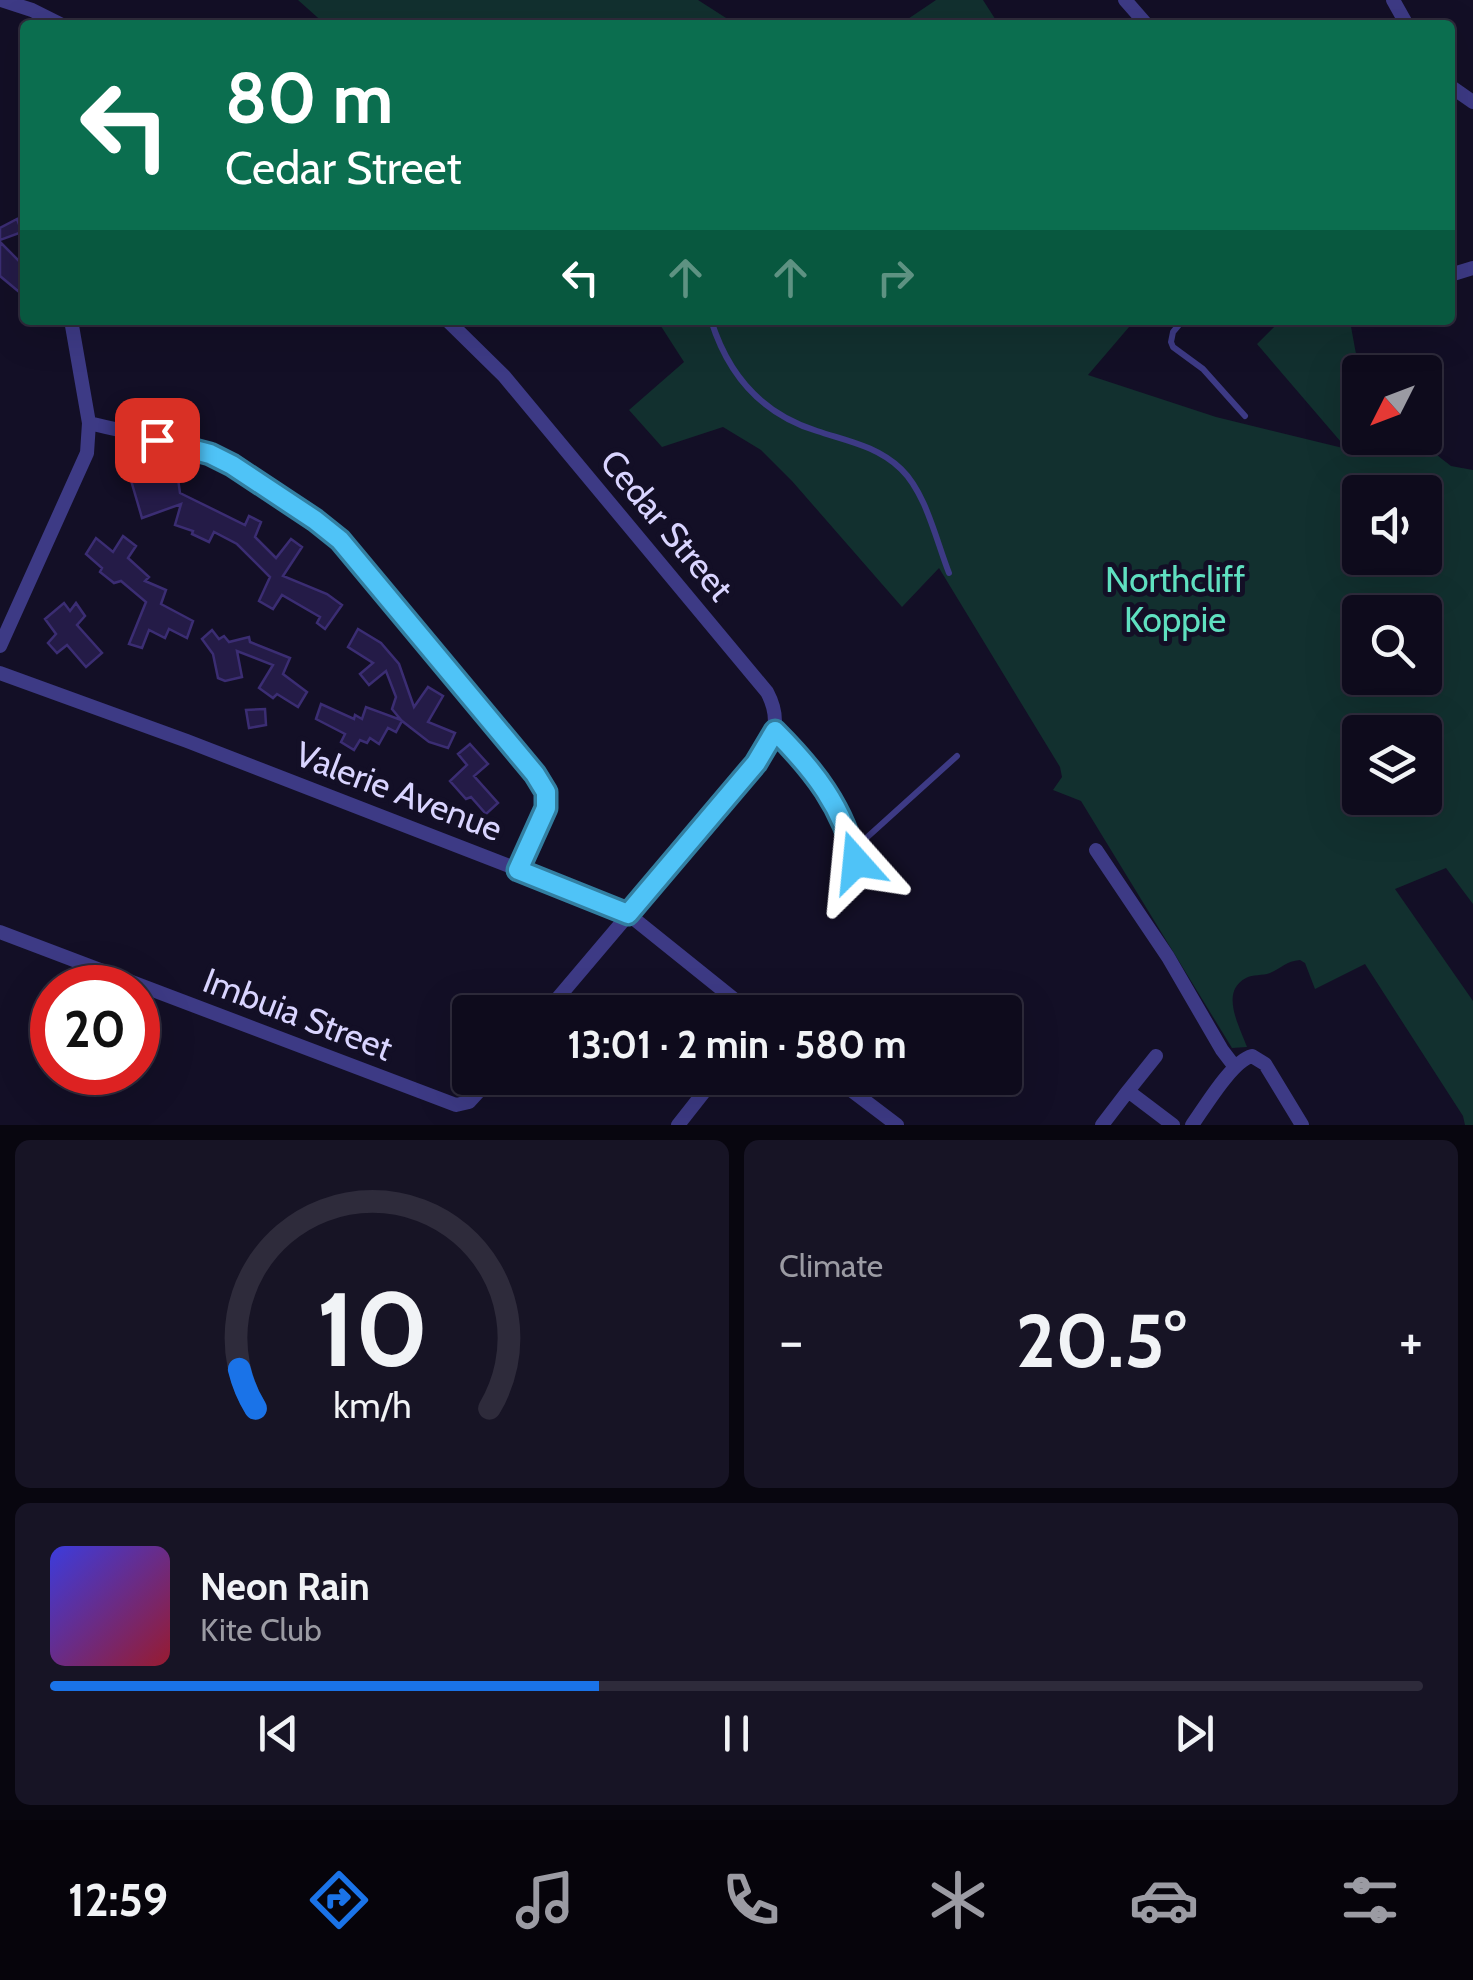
<!DOCTYPE html>
<html lang="en">
<head>
<meta charset="utf-8">
<style>
  body { margin:0; font-family:Cabin,sans-serif; background:#171425; color:#f1f3f6; height:100vh; display:flex; flex-direction:column; font-size:38px; white-space:nowrap }
  * { box-sizing:border-box; margin:0 }
  p { font-size:32px; color:#9b9ba3 }
  .icon { flex:none; width:55px; height:55px; fill:none; stroke:currentColor; stroke-width:2; stroke-linecap:round; stroke-linejoin:round }
  .map { position:relative; height:1125px; overflow:hidden }
  .details { display:flex; flex-direction:column; gap:15px; padding:15px; background:#08060f; flex:1 }
  .details>* { flex:none }
  .banner { position:absolute; left:20px; top:20px; width:1435px; height:305px; border-radius:10px; box-shadow:0 10px 40px #0002,0 0 0 2px #2e2b3b; background:#0b6e4f; color:#fff; overflow:hidden }
  .needle { width:65px; rotate:228deg }
  .fabs { position:absolute; left:1342px; top:355px; display:grid; gap:20px }
  .fabs a { display:grid; place-items:center; width:100px; height:100px; border-radius:10px; background:#0e0b1c; box-shadow:0 10px 40px #0002,0 0 0 2px #2e2b3b; font-size:50px }
  .speed { position:absolute; left:30px; top:965px; display:flex; gap:20px; font-size:50px; font-weight:700; text-align:center }
  .speed>* { display:grid; place-content:center; width:130px; height:130px; border-radius:50%; background:#0e0b1c; box-shadow:0 10px 40px #0002,0 0 0 2px #2e2b3b; line-height:1 }
  .speed .limit { border:15px solid #d22; background:#fff; color:#111 }
  .pin { position:absolute; display:grid; place-items:center; width:85px; height:85px; color:#fff; margin:-42px; border-radius:20px; box-shadow:0 5px 15px #0006 }
  .me { position:absolute; width:110px; margin:-55px; rotate:342deg; stroke-linejoin:round; filter:drop-shadow(0 0 8px #0008) }
  .turn { display:flex; align-items:center; gap:35px; height:210px; padding:0 40px; font-size:45px }
  .turn .icon { width:130px; height:130px; stroke-width:2.5 }
  .turn b { display:block; font-size:70px; line-height:85px }
  .lanes { display:flex; align-items:center; height:95px; padding:0 40px; background:#0003; justify-content:center; gap:50px; direction:ltr }
  .lanes .off { opacity:.35 }
  .big { font-size:75px; font-weight:800; line-height:1.1 }
  .details .widget { flex:1; display:flex; flex-direction:column; justify-content:center; gap:15px; min-width:0; padding:0 35px; border-radius:15px; background:#171425 }
  .details .dial { align-items:center; gap:0 }
  .dial svg { height:260px; overflow:visible; fill:none; stroke:#2e2b3b; stroke-width:7; stroke-linecap:round; text-anchor:middle }
  .dial text { fill:#f1f3f6; stroke:none }
  .song { display:flex; align-items:center; gap:30px }
  .cover { width:120px; height:120px; border-radius:15px; background:linear-gradient(135deg,hsl(240 70% 55%),hsl(350 70% 35%)) }
  .played { height:10px; border-radius:5px; background:linear-gradient(90deg,#1a73e8 40%,#2e2b3b 40%) }
  .keys { display:flex; justify-content:space-around; direction:ltr }
  .heat { display:flex; justify-content:space-between; align-items:center; font-size:55px; direction:ltr }
  .details .tiles { flex:1; display:grid; gap:15px; grid-template-columns:1fr 1fr }
  .widget:last-child { grid-column:span 2 }
  .trip { position:absolute; left:452px; top:995px; width:570px; height:100px; border-radius:10px; background:#0e0b1c; box-shadow:0 10px 40px #0002,0 0 0 2px #2e2b3b; font-weight:800; line-height:100px; text-align:center }
  .tab-bar { display:flex; height:160px; justify-content:space-around; align-items:center; background:#06040b; color:#9b9ba3 }
  .tab-bar .icon { width:70px; height:70px }
  .tab-bar .current { color:#1a73e8 }
  .tab-bar b { font-size:45px; color:#f1f3f6 }
  .map>svg:first-child { display:block }
  .green { fill:#12302f; fill-rule:evenodd }
  .building { fill:#241b47; stroke:#3b2d73; stroke-width:2.5 }
  .lines { fill:none; stroke-linecap:round; stroke-linejoin:round }
  .lane { stroke:#3d3a85; stroke-width:6 }
  .street { stroke:#3d3a85; stroke-width:14 }
  .route-casing { stroke:#337fa1; stroke-width:25 }
  .route { stroke:#4fc3f7; stroke-width:18 }
  .labels { text-anchor:middle; dominant-baseline:central; stroke-width:10; stroke-linejoin:round; paint-order:stroke }
  .street-label { font-size:35px; fill:#d9d4ff; stroke:#130f26 }
  .park-label { font-size:35px; fill:#5fe0c0; stroke:#130f26 }
</style>
</head>
<body>
<div class="map">
<svg width="1473" height="1125" viewBox="0 0 1473 1125">
  <rect width="100%" height="100%" fill="#130f26"/>
  <path class="green" d="M 298,0 L 698,0 L 737,25 L 326,25 Z
    M 936,0 L 983,0 L 999,25 L 899,25 Z
    M 657,320 L 1135,320 L 1088,375 L 1216,417 L 1347,449 L 1257,344 L 1281,320 L 1350,321 L 1360,376 L 1360,438 L 1415,438 L 1451,466 L 1473,470 L 1473,904 L 1446,868 L 1395,889 L 1473,1001 L 1473,1125 L 1465,1125 L 1463,1116 L 1365,964 L 1315,989 L 1305,963 L 1300,960 C 1286,961 1282,968 1270,973 C 1262,976 1253,974 1246,978 C 1219,992 1240,1027 1247,1047 L 1232,1048 L 1081,801 L 1053,790 L 1062,777 L 1060,767 L 939,568 L 902,607 L 792,481 L 761,450 L 723,427 L 662,447 L 629,410 L 684,362 ZM 1360,492 L 1425,492 L 1425,558 L 1360,558 ZM 1360,612 L 1425,612 L 1425,678 L 1360,678 ZM 1360,732 L 1425,732 L 1425,798 L 1360,798 Z"/>
  <path class="building" d="M 17,219 L 22,232 L 0,240 L 0,228 Z
    M 0,242 L 25,267 L 25,283 L 18,291 L 0,276 Z
    M 139,468 L 144,480 L 163,476 L 167,468 L 177,472 L 180,493 L 245,525 L 249,516 L 261,522 L 255,537 L 276,558 L 291,539 L 302,547 L 283,576 L 327,594 L 342,605 L 325,629 L 317,623 L 320,617 L 282,595 L 273,609 L 259,601 L 270,577 L 237,544 L 214,532 L 209,542 L 192,534 L 193,531 L 175,525 L 181,504 L 142,518 L 128,470 Z
    M 123,536 L 136,546 L 128,558 L 149,577 L 145,581 L 166,590 L 161,604 L 193,621 L 187,638 L 169,629 L 165,638 L 149,630 L 142,648 L 129,644 L 146,602 L 121,581 L 114,583 L 100,572 L 102,568 L 86,554 L 96,538 L 113,552 Z
    M 64,603 L 70,611 L 76,603 L 85,616 L 77,625 L 102,653 L 86,667 L 67,645 L 57,653 L 48,643 L 56,634 L 45,619 Z
    M 358,629 L 381,643 L 399,664 L 414,707 L 428,687 L 443,696 L 428,722 L 455,733 L 448,748 L 429,742 L 402,721 L 396,732 L 388,728 L 379,744 L 370,738 L 367,743 L 360,740 L 354,750 L 341,742 L 345,734 L 316,719 L 321,704 L 354,719 L 355,715 L 362,719 L 366,707 L 401,720 L 392,709 L 396,697 L 386,671 L 369,685 L 360,674 L 373,663 L 348,647 Z
    M 212,630 L 219,639 L 224,636 L 229,642 L 249,637 L 250,642 L 290,658 L 283,674 L 307,692 L 298,707 L 277,694 L 273,698 L 259,688 L 273,665 L 237,651 L 242,677 L 225,681 L 218,678 L 213,654 L 202,639 Z
    M 265,709 L 266,725 L 249,728 L 246,710 Z
    M 470,744 L 488,764 L 474,776 L 498,803 L 486,814 L 471,797 L 466,799 L 450,781 L 467,765 L 458,754 Z"/>
  <g class="lines">
    <path class="lane" d="M 711,320 C 728,375 762,414 817,431 C 847,441 877,446 901,469 C 926,493 936,540 949,573
      M 1183,320 L 1173,332 L 1171,342 L 1173,347 L 1203,369 L 1245,416
      M 776,732 C 820,774 850,818 858,880
      M 853,850 L 957,756"/>
    <path class="street" d="M 1,0 L 32,10 L 62,25
      M 1125,0 L 1147,25
      M 1393,0 L 1407,25
      M 1450,86 L 1473,102
      M 1450,275 L 1473,268
      M 447,320 L 504,376 L 767,692 C 782,720 774,739 757,763 L 546,1012
      M 89,423 C 128,433 172,439 210,454 C 256,473 302,508 340,541 L 541,782 C 555,810 530,844 518,870
      M 0,646 L 87,453 L 89,423 L 71,320
      M 0,673 L 187,741 L 610,905 L 628,914 L 750,1012
      M 1096,850 L 1168,957 L 1222,1050 L 1235,1067
      M 0,932 L 456,1105 L 469,1102 L 491,1078
      M 1156,1056 L 1128,1091 L 1173,1125
      M 835,1078 L 897,1125
      M 678,1125 L 715,1078
      M 1102,1125 L 1128,1091
      M 1192,1125 C 1205,1107 1232,1061 1252,1056 L 1265,1064 L 1302,1125"/>
  </g>
  <g class="lines">
    <g class="route-casing">
      <path id="route" d="M 157,440 L 210,454 L 232,465 L 315,520 L 340,540 L 535,774 L 546,792 L 546,808 L 518,870 L 628,914 L 756,763 L 775,731 C 814,770 843,807 856,862"/>
    </g>
    <use href="#route" class="route"/>
  </g>
  <g class="labels">
    <g class="street-label">
      <text transform="translate(667 525) rotate(50)">Cedar Street</text>
      <text transform="translate(399 791) rotate(21)">Valerie Avenue</text>
      <text transform="translate(298 1014) rotate(21)">Imbuia Street</text>
    </g>
    <g class="park-label">
      <text x="1175" y="579">Northcliff<tspan x="1175" dy="40">Koppie</tspan></text>
    </g>
  </g>
</svg>
<div class="fabs">
<a><svg class="needle" viewBox="-14 -14 28 28"><path d="M0-13l5 13h-10z" fill="#e53935"/><path d="M0 13l5-13h-10z" fill="#9b9ba3"/></svg></a>
<a><svg class="icon" aria-label="sound" viewBox="0 0 24 24"><path d="M4 9h4l5-4v14l-5-4H4zM17 9q2 3 0 6"/></svg></a>
<a><svg class="icon" aria-label="search" viewBox="0 0 24 24"><circle cx="10" cy="10" r="6"/><path d="M15 15l6 6"/></svg></a>
<a><svg class="icon" aria-label="layers" viewBox="0 0 24 24"><path d="M12 4l9 5-9 5-9-5zM3 14l9 5 9-5"/></svg></a>
</div>
<div class="speed"><div class="limit">20</div></div>
<div class="pin" style="left:157px;top:440px;background:#d93025"><svg class="icon" aria-label="arrive" viewBox="0 0 24 24"><path d="M6 21V4h12l-3 4 3 4H6"/></svg></div>
<svg class="me" style="left:856px;top:862px" viewBox="-20 -20 40 40"><path d="M0-17L14 15 0 8-14 15z" fill="#4fc3f7" stroke="#fff" stroke-width="4"/></svg>
<div class="trip">13:01 · 2 min · 580 m</div>
<div class="banner">
<div class="turn"><svg class="icon" aria-label="left" viewBox="0 0 24 24"><path d="M17 20v-9H6M10 6l-5 5 5 5"/></svg><div><b>80 m</b>Cedar Street</div></div>
<div class="lanes"><svg class="icon" aria-label="left" viewBox="0 0 24 24"><path d="M17 20v-9H6M10 6l-5 5 5 5"/></svg><svg class="icon off" aria-label="ahead" viewBox="0 0 24 24"><path d="M12 20V5M6 11l6-6 6 6"/></svg><svg class="icon off" aria-label="ahead" viewBox="0 0 24 24"><path d="M12 20V5M6 11l6-6 6 6"/></svg><svg class="icon off" aria-label="right" viewBox="0 0 24 24"><path d="M7 20v-9h11M14 6l5 5-5 5"/></svg></div>
</div>
</div>
<section class="details">
<div class="tiles">
<div class="widget dial"><svg viewBox="0 0 100 80">
<path d="M14 69A42 42 0 1 1 86 69"/>
<path d="M14 69A42 42 0 0 1 9 57" stroke="#1a73e8"/>
<text x="50" y="56" font-size="32" font-weight="700">10</text>
<text x="50" y="72" font-size="11">km/h</text>
</svg></div>
<div class="widget"><p>Climate</p>
<div class="heat"><a>−</a><b class="big">20.5°</b><a>+</a></div>
</div>
<div class="widget">
<div class="song"><i class="cover"></i><div><b>Neon Rain</b><p>Kite Club</p></div></div>
<div class="played"></div>
<div class="keys"><svg class="icon" aria-label="previous" viewBox="0 0 24 24"><path d="M18 5L8 12l10 7zM5 5v14"/></svg><svg class="icon" aria-label="pause" viewBox="0 0 24 24"><path d="M8 5v14M16 5v14"/></svg><svg class="icon" aria-label="next" viewBox="0 0 24 24"><path d="M6 5l10 7-10 7zM19 5v14"/></svg></div>
</div>
</div>
</section>
<nav class="tab-bar">
<b>12:59</b>
<svg class="icon current" aria-label="directions" viewBox="0 0 24 24"><path d="M12 3l9 9-9 9-9-9zM9 14v-3h6M13 9l2 2-2 2"/></svg>
<svg class="icon" aria-label="music" viewBox="0 0 24 24"><path d="M9 18V5l10-2v13"/><circle cx="6" cy="18" r="3"/><circle cx="16" cy="16" r="3"/></svg>
<svg class="icon" aria-label="phone" viewBox="0 0 24 24"><path d="M5 4h4l2 5-3 2q2 4 5 5l2-3 5 2v4C11 20 4 13 5 4z"/></svg>
<svg class="icon" aria-label="climate" viewBox="0 0 24 24"><path d="M12 3v18M4 7l16 10M4 17L20 7"/></svg>
<svg class="icon" aria-label="car" viewBox="0 0 24 24"><path d="M5 17H2v-5l4-1 3-4h7l3 4 3 1v5h-3M9 17h6M6 11h13"/><circle cx="7" cy="17" r="2"/><circle cx="17" cy="17" r="2"/></svg>
<svg class="icon" aria-label="filters" viewBox="0 0 24 24"><path d="M4 7h16M4 17h16"/><circle cx="9" cy="7" r="2"/><circle cx="15" cy="17" r="2"/></svg>
</nav>
</body>
</html>
